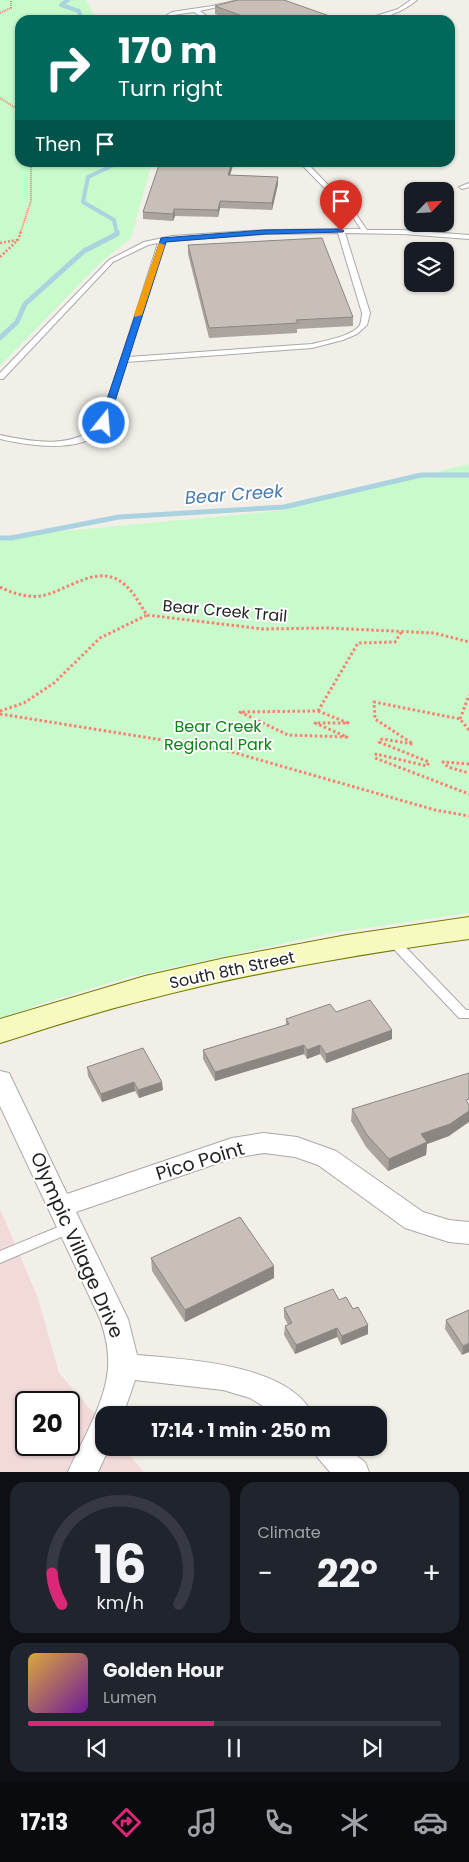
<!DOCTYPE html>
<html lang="en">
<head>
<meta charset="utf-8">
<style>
  body { margin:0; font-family:Poppins,sans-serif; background:#20242c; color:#f1f3f6; height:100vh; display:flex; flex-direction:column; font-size:19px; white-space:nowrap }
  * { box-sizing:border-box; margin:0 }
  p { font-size:16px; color:#9ea1a6 }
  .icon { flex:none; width:28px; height:28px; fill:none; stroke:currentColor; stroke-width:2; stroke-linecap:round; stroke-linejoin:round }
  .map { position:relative; height:1472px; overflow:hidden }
  .panel { display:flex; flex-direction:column; gap:10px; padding:10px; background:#0d0f14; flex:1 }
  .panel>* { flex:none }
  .hud { position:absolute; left:15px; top:15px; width:440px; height:152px; border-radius:15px; box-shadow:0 1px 4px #0004; background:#00695c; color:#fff; overflow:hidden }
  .needle { width:32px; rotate:65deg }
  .controls { position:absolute; left:404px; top:182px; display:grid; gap:10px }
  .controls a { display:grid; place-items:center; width:50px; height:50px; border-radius:10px; background:#171b24; box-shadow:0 1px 4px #0004; font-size:25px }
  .speed { position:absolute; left:15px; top:1391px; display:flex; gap:10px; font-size:25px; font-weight:700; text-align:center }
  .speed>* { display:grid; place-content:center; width:65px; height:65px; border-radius:50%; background:#171b24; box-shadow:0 1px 4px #0004; line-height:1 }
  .speed .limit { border:2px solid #111; border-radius:8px; background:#fff; color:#111 }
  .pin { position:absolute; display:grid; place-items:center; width:42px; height:42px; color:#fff; margin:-51px -21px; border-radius:50% 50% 50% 0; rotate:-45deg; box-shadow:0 0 5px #0007 }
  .pin .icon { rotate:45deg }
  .me { position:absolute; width:55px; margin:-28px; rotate:17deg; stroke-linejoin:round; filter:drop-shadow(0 0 4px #0008) }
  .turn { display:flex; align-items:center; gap:18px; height:105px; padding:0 20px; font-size:22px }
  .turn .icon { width:65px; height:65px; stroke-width:2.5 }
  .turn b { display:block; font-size:35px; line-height:42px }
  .then { display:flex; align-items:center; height:48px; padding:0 20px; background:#0003; gap:10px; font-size:19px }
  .big { font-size:38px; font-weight:700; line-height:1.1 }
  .panel .card { flex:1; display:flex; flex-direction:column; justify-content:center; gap:8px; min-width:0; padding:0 18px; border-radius:15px; background:#20242c }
  .panel .dial { align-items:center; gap:0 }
  .dial svg { height:130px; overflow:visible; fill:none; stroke:#363941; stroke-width:7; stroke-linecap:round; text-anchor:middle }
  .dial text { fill:#f1f3f6; stroke:none }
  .song { display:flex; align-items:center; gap:15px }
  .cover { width:60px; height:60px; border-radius:8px; background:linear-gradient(135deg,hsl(40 70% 55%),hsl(280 70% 35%)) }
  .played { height:5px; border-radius:2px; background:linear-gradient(90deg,#db2777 45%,#363941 45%) }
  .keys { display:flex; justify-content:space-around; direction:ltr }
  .heat { display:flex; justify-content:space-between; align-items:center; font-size:28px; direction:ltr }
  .panel .tiles { flex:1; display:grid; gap:10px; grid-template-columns:1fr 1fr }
  .card:last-child { grid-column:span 2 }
  .trip { position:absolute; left:95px; top:1406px; width:292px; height:50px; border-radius:15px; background:#171b24; box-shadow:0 1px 4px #0004; font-weight:700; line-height:50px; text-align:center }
  .dock { display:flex; height:80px; justify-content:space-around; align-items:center; background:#090b0e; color:#9ea1a6 }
  .dock .icon { width:35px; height:35px }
  .dock .current { color:#db2777 }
  .dock b { font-size:22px; color:#f1f3f6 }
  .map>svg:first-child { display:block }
  .commercial { fill:#f2dad9; fill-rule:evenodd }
  .park { fill:#c8facc }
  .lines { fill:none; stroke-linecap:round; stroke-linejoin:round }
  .stream-far1 { stroke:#aad3df; stroke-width:4 }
  .stream { stroke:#aad3df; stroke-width:5 }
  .service-casing { stroke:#a9a9a9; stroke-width:2 }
  .minor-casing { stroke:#a9a9a9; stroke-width:2 }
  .secondary-casing { stroke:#707d05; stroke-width:2 }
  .path-far2 { stroke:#fa8072; stroke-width:2; stroke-dasharray:1 1; stroke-linecap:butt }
  .path-far1 { stroke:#fa8072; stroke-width:2.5; stroke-dasharray:2 2; stroke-linecap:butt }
  .path { stroke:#fa8072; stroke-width:3; stroke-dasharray:2.5 2.5; stroke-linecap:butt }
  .service { fill:#fff; fill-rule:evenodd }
  .minor { fill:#fff; fill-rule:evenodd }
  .secondary { fill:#f7fabf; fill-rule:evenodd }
  .wall { fill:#aba49e }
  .shaded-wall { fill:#8b8681 }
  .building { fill:#c7bfb8; stroke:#8b8681 }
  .route { fill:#1a73e8; stroke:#114b97 }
  .slow { fill:#f59e0b }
  .labels { text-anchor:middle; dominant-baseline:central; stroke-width:4; stroke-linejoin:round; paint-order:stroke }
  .street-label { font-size:16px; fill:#222; stroke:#fff }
  .park-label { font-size:16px; fill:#0c8416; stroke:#fff }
  .water-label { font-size:18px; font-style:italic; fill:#4a7aab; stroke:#fff }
  .near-street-label { font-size:19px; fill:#222; stroke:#fff }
</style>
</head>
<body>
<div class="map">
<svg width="469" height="1472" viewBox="0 0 469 1472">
  <rect width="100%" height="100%" fill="#f2efe9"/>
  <path class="commercial" d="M 0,1209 L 38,1298 L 59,1373 L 104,1425 L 104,1448 L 123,1448 L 144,1472 L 0,1472 ZM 26,1402 L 69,1402 L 69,1445 L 26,1445 Z"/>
  <path class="park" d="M 0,0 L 86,0 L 96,20 L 20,20 L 20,162 L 152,163 L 131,238 L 99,264 L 0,366 Z
    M 469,464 L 469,913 L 332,933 L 129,977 L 37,1005 L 0,1020 L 0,537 L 276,511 Z"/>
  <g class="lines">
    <path class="stream-far1" d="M 68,0 L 61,5 L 79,11 L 81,20
      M 117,234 L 114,220 L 83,202 L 88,177 L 120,162"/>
    <path class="stream" d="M 0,338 L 17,322 L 25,304 L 84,251 L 117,234 L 117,232
      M 0,538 L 11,538 L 119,517 L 284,507 L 421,475 L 469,475"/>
    <g class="service-casing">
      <path id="service" d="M 238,0 L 247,0 L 200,11 L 212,20 L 206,20 L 194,12 L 173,15 L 169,20 L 163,20 L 164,17 L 172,12 L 212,6 Z
        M 411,0 L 417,0 C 403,12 382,20 363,20 L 398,9 Z
        M 299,162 L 306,162 L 356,214 L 367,230 L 403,230 L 469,235 L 469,239 L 403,234 L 345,233 L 370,313 L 367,325 L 357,334 L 343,340 L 312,348 L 126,362 C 122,376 118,389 114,403 C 112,409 111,416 109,422 C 90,456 30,446 0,439 L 0,435 C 33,442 75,450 101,422 L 158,243 L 148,245 L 113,262 L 3,379 L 0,379 L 0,373 L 109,260 L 144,242 L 172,236 L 265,230 L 361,229 L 352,216 ZM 338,233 L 362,313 C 362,317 361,321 360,325 C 353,336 324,341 312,344 L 128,357 L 166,241 L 265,234 Z
        M 469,183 L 469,187 L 462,189 L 459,187 Z
        M 392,936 L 396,937 L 466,1010 L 469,1010 L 469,1018 L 459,1018 L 388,943 L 386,940 L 388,937 Z
        M 70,1222 L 75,1223 L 77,1227 L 75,1231 L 0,1263 L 0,1251 Z"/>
    </g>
    <g class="minor-casing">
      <path id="minor" d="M 0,1071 L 9,1073 L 67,1194 L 232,1138 L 264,1133 L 297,1137 L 336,1151 L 423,1212 L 449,1220 L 469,1222 L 469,1244 L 449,1242 L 405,1228 L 318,1165 L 295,1157 L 264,1153 L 233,1158 L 76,1212 L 128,1319 L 137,1355 C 185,1359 289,1364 313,1415 L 278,1415 L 250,1398 L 223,1390 L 135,1380 L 123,1415 L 104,1415 L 104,1448 L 109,1448 L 98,1472 L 68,1472 C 83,1438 111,1394 108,1357 C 108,1344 104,1331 100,1319 L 0,1106 Z
        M 313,1448 L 346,1448 L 365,1462 L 369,1472 L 330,1472 L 318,1458 Z"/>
    </g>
    <g class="secondary-casing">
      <path id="secondary" d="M 469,917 L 469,939 C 360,954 252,972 145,1000 C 96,1012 48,1028 0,1043 L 0,1019 L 145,976 L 225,958 L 347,935 Z"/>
    </g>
    <path class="path-far2" d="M 0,13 L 11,8 L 11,0
      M 0,98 L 19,110 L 20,113
      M 20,234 L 31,201 L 31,162"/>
    <path class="path-far1" d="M 0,243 L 17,240
      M 0,257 L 18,240 L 21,232"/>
    <path class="path" d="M 0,587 C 12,593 27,598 41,596 C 68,591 98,562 124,584 C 134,592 140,605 147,615 L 263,629 L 328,628 L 434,633 L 469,642
      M 0,711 L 24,703 L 54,683 L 100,638 L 147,615
      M 318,711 L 348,723 L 315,723 L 347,737 L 288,735 L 240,712 Z
      M 318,711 L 358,643 L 395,642 L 402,631
      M 0,714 L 225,750 L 435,810 L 469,816
      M 460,719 L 469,695
      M 469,730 L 460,719 L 374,702 L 375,719 L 413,744 L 382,739 L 379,742 L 429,762 L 427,766 L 376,754 L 375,758 L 469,794
      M 469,764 L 443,762 L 448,767 L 469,773"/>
    <use href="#service" class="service"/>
    <use href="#minor" class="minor"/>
    <use href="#secondary" class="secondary"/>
  </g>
  <path class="wall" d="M 215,6 L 341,20 L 232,20 L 215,14 Z
    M 160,162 L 234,162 L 230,175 L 278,177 L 278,184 L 272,210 L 220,208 L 218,217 L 175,216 L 173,221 L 143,219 L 143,212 Z
    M 188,245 L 353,317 L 353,326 L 297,329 L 297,333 L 209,338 L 188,254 Z
    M 336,1012 L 392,1030 L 392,1039 L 326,1063 L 320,1054 L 307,1059 L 304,1054 L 215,1081 L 203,1059 L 203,1050 L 286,1025 L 286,1019 Z
    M 87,1067 L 163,1090 L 139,1098 L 135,1091 L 102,1102 L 88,1076 Z
    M 352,1109 L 449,1136 L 427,1144 L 426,1155 L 388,1171 L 366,1147 L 351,1121 Z
    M 151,1258 L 274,1266 L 274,1278 L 185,1322 L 152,1271 Z
    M 339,1300 L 368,1334 L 341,1345 L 337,1337 L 295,1354 L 284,1335 L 285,1326 L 288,1325 L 284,1317 L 284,1308 Z
    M 469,1310 L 462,1355 L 445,1329 L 446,1320 Z"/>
  <path class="shaded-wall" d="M 232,162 L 234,162 L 228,182 L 228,175 Z
    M 278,177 L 278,184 L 272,210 L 272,203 Z
    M 220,201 L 220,208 L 218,217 L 218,210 Z
    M 174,209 L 175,216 L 173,221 L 173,214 Z
    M 392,1030 L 392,1039 L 326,1063 L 326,1054 Z
    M 304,1045 L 304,1054 L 215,1081 L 215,1072 Z
    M 320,1045 L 320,1054 L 307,1059 L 307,1050 Z
    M 134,1082 L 135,1091 L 102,1102 L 101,1094 Z
    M 162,1082 L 163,1090 L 139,1098 L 138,1090 Z
    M 469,1111 L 469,1122 L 449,1136 L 427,1144 L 426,1155 L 388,1171 L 389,1159 L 421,1134 Z
    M 274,1266 L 274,1278 L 185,1322 L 185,1310 Z
    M 368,1325 L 368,1334 L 341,1345 L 342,1336 Z
    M 337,1328 L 337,1337 L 295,1354 L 296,1345 Z
    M 469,1343 L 469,1352 L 462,1355 L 463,1346 Z"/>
  <path class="building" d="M 238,0 L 284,0 L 341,20 L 253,20 L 215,6 Z
    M 160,162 L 232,162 L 228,175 L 278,177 L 272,203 L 220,201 L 218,210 L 174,209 L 173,214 L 143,212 Z
    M 322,238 L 353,317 L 296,320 L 298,323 L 209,328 L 188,245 Z
    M 370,1000 L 392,1030 L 326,1054 L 320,1045 L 307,1050 L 304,1045 L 215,1072 L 203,1050 L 289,1024 L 286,1019 L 330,1004 L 336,1012 Z
    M 143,1048 L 162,1082 L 138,1090 L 134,1082 L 101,1094 L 87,1067 Z
    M 469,1073 L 469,1099 L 466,1100 L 469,1105 L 469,1111 L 450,1124 L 421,1134 L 427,1142 L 389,1159 L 367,1135 L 352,1109 Z
    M 240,1217 L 274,1266 L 185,1310 L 151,1258 Z
    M 333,1289 L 339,1300 L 346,1297 L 353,1309 L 358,1307 L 368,1325 L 342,1336 L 337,1328 L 296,1345 L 285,1326 L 292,1323 L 284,1308 Z
    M 469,1310 L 469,1343 L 463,1346 L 446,1320 Z"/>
  <path class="route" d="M 341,229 L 344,231 L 343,232 L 265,234 L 166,242 L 108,423 L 107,425 L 101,425 L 99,423 L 161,238 L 265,230 Z"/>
  <path class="slow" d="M 159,243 L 165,245 L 142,315 L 135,317 L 134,315 Z"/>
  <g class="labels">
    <g class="street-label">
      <text transform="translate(225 611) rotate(5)">Bear Creek Trail</text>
      <text transform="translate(232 970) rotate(-12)">South 8th Street</text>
    </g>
    <g class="park-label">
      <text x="218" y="726">Bear Creek<tspan x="218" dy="18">Regional Park</tspan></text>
    </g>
    <g class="water-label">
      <text transform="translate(234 494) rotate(-4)">Bear Creek</text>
    </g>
    <g class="near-street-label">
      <text transform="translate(200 1161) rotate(-17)">Pico Point</text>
      <text transform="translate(77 1245) rotate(66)">Olympic Village Drive</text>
    </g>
  </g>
</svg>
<div class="controls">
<a><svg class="needle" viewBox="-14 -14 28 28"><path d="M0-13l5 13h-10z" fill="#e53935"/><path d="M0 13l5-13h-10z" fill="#9ea1a6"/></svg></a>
<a><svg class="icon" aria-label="layers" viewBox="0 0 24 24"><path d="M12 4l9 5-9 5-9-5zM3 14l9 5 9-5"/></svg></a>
</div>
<div class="speed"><div class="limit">20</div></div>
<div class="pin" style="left:341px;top:231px;background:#d93025"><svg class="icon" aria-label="arrive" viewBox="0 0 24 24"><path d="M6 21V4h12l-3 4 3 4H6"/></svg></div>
<svg class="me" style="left:104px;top:423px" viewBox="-20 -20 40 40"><circle r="17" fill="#1a73e8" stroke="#fff" stroke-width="3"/><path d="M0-11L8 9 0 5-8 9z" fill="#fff"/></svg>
<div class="trip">17:14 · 1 min · 250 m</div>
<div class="hud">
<div class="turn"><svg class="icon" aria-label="right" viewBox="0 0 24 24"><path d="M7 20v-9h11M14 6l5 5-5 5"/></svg><div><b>170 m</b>Turn right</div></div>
<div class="then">Then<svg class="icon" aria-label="arrive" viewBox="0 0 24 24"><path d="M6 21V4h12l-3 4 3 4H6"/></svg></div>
</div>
</div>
<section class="panel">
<div class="tiles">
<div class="card dial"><svg viewBox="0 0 100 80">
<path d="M14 69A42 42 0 1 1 86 69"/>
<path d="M14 69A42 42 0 0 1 8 50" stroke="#db2777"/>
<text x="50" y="56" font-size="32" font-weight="700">16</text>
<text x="50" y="72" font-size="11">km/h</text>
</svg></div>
<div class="card"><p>Climate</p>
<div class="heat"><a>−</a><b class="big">22°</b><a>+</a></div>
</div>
<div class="card">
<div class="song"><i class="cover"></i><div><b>Golden Hour</b><p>Lumen</p></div></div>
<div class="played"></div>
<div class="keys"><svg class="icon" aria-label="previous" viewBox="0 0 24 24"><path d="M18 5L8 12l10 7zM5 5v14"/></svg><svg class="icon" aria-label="pause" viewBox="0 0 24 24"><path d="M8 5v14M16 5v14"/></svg><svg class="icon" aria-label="next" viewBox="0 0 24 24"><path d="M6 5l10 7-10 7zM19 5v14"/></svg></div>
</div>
</div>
</section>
<nav class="dock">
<b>17:13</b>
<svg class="icon current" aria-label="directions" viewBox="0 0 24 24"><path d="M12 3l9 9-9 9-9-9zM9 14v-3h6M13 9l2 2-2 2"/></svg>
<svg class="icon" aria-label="music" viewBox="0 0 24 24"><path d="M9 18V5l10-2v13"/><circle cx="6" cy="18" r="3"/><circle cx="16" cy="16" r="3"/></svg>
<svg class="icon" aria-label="phone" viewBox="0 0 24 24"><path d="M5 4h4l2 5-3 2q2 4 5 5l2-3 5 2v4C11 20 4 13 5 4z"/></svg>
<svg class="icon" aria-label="climate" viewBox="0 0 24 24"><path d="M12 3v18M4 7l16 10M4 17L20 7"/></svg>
<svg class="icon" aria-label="car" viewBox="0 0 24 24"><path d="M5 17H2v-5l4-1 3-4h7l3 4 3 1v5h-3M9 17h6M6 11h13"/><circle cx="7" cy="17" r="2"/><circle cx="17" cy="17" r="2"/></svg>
</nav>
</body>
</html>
